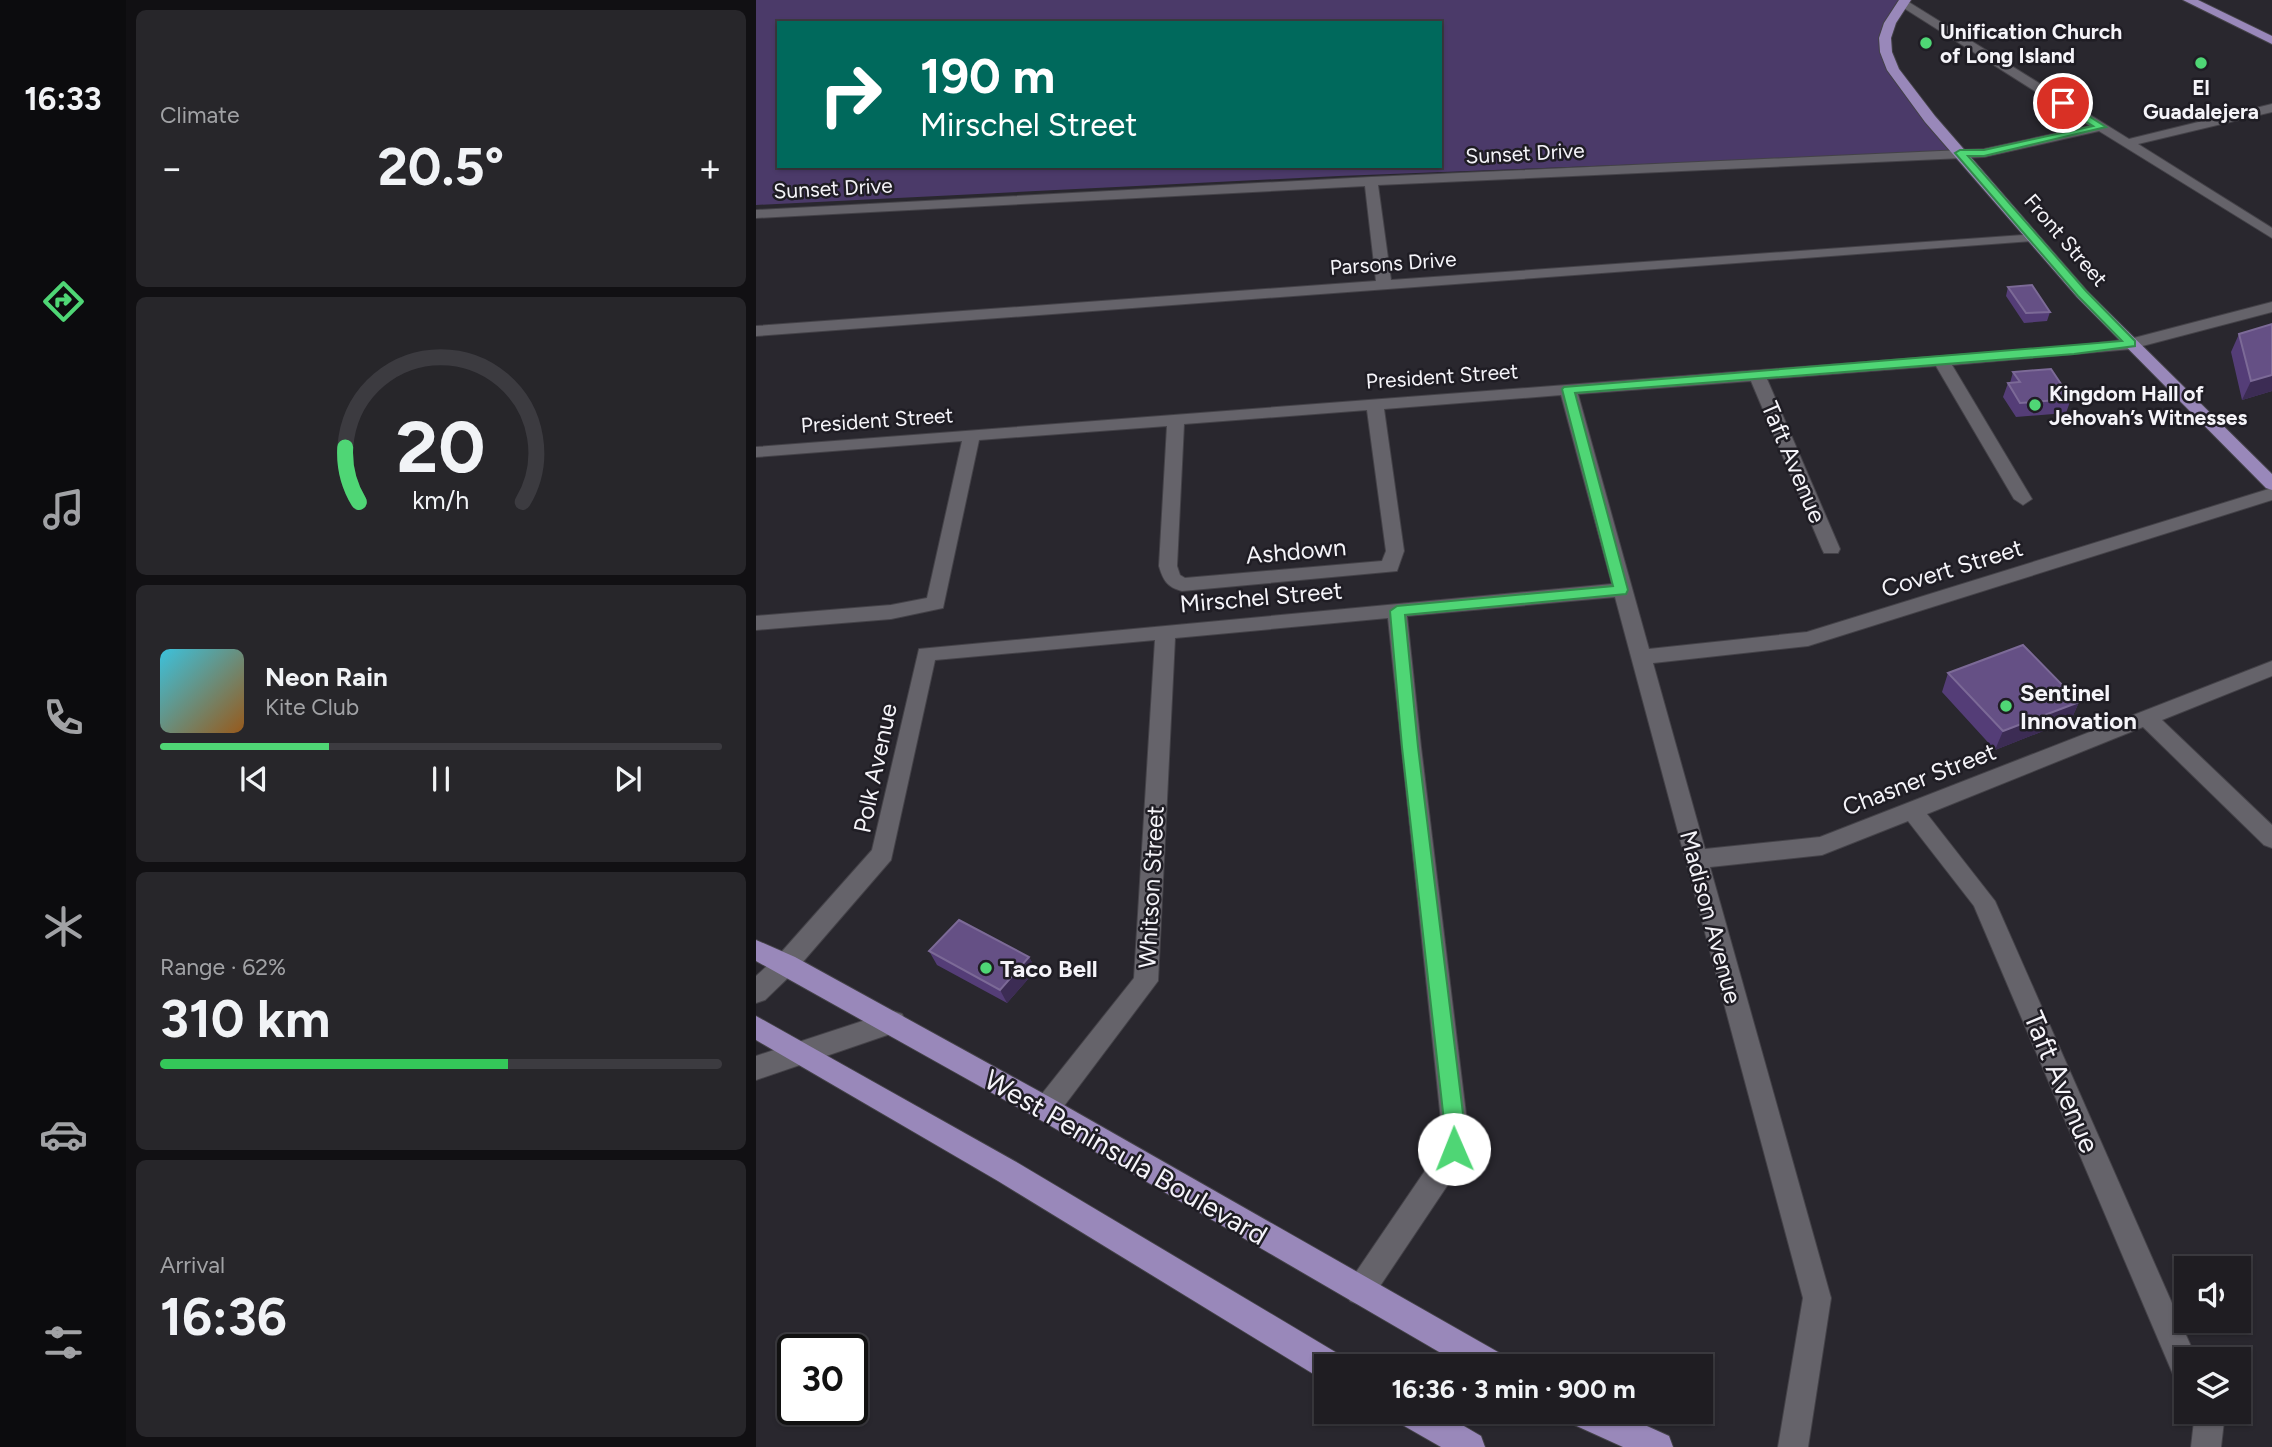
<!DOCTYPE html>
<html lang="en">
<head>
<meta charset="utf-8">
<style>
  body { margin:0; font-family:Figtree,sans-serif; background:#27262a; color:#f1f3f6; height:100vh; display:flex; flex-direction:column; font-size:26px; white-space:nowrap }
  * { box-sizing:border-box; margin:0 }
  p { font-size:23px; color:#a1a2a5 }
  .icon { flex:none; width:38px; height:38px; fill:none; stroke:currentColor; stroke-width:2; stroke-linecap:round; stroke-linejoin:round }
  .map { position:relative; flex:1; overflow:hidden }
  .side { display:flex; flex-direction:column; gap:10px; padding:10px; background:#111013; width:630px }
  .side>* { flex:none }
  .guide { position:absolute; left:21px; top:21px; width:665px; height:147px; border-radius:0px; box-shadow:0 2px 5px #0004,0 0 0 2px #3c3b40; background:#00695c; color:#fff; overflow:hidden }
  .buttons { position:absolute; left:1418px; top:1256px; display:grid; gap:14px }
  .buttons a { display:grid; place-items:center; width:77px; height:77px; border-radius:0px; background:#1f1d22; box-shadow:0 2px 5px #0004,0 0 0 2px #3c3b40; font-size:35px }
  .speed { position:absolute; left:21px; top:1334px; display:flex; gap:14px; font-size:35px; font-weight:700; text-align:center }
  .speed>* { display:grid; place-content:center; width:91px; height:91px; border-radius:50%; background:#1f1d22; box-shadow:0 2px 5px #0004,0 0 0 2px #3c3b40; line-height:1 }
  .speed .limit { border:4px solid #111; border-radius:10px; background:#fff; color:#111 }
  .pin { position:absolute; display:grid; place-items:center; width:60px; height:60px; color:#fff; margin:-30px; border:4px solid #fff; border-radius:50%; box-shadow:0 2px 7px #0007 }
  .me { position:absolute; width:77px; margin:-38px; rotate:359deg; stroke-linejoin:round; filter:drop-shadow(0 0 5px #0008) }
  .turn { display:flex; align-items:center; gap:24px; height:147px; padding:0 28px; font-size:32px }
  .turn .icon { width:91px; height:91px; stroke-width:2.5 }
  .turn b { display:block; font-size:49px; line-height:60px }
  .big { font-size:52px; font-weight:700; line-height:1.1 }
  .side .card { flex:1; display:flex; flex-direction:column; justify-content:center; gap:10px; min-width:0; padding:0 24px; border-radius:10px; background:#27262a }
  .side .dial { align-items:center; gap:0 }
  .dial svg { height:182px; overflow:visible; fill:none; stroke:#3c3b40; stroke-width:7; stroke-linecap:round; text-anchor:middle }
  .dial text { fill:#f1f3f6; stroke:none }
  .song { display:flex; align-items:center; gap:21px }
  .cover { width:84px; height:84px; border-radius:10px; background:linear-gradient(135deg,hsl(190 70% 55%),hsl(30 70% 35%)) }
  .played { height:7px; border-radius:4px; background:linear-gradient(90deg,#4fd675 30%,#3c3b40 30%) }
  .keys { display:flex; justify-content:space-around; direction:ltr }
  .heat { display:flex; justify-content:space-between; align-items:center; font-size:38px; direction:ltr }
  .charge { height:10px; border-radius:5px; background:linear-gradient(90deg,#34c759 62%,#3c3b40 0) }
  .trip { position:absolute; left:558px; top:1354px; width:399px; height:70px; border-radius:0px; background:#1f1d22; box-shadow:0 2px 5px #0004,0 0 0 2px #3c3b40; font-weight:700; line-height:70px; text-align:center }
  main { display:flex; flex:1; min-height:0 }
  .tab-bar { display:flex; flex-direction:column; width:126px; justify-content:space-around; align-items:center; background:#0c0c0e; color:#a1a2a5 }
  .tab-bar .icon { width:49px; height:49px }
  .tab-bar .active { color:#4fd675 }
  .tab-bar b { font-size:32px; color:#f1f3f6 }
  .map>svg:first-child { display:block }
  .green { fill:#4b3a69; fill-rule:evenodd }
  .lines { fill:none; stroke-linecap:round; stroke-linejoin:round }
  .minor-casing { stroke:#444248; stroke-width:2 }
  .major-casing { stroke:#444248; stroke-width:2 }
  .minor { fill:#65636a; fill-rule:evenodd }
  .major { fill:#9988ba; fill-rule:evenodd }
  .wall { fill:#543d77 }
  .shaded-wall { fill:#3c2c54 }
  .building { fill:#655085; stroke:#7c6a97; stroke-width:2 }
  .route { fill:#4fd675; stroke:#338b4c; stroke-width:2 }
  .poi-dot { fill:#4fd675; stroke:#1f1d24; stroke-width:2.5 }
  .labels { text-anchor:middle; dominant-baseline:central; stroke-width:5; stroke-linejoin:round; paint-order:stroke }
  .far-poi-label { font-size:21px; font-weight:bold; fill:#f5f4f9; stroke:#1f1d24; text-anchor:start }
  .far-street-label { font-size:21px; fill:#f5f4f9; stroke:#1f1d24 }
  .street-label { font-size:24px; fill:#f5f4f9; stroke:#1f1d24 }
  .poi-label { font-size:24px; font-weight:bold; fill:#f5f4f9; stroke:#1f1d24; text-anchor:start }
  .near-street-label { font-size:28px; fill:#f5f4f9; stroke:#1f1d24 }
</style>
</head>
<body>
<main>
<nav class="tab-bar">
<b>16:33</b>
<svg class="icon active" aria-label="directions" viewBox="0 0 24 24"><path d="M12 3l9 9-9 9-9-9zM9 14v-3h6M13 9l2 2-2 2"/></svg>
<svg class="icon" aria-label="music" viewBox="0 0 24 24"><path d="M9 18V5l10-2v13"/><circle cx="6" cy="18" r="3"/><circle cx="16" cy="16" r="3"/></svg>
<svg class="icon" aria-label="phone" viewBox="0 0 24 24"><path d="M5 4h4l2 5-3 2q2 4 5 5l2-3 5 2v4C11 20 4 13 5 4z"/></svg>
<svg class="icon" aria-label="climate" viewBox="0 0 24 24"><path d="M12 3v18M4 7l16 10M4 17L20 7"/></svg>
<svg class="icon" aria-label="car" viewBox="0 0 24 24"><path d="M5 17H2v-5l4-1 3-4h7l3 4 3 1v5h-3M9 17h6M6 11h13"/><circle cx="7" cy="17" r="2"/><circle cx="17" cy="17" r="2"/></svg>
<svg class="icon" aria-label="filters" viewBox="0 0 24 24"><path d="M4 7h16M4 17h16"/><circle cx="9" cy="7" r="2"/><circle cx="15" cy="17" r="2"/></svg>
</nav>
<section class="side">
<div class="card"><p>Climate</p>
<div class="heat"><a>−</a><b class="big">20.5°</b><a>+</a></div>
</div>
<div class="card dial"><svg viewBox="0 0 100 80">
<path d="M14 69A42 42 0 1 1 86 69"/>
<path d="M14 69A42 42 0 0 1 8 45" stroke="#4fd675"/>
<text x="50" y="56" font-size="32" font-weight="700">20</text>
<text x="50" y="72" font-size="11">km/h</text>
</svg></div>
<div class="card">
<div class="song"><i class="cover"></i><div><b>Neon Rain</b><p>Kite Club</p></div></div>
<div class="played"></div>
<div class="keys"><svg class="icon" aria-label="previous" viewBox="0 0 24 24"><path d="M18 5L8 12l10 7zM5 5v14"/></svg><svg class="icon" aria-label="pause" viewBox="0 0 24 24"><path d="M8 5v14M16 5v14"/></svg><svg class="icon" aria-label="next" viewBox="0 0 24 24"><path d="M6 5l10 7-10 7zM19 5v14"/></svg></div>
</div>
<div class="card"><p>Range · 62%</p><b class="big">310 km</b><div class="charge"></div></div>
<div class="card"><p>Arrival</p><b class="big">16:36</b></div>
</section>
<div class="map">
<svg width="1516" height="1447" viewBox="0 0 1516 1447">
  <rect width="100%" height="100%" fill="#29272e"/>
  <path class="green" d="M 0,0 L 1147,0 L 1128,51 L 1198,152 L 583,176 L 0,205 ZM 23,23 L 684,23 L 684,166 L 23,166 Z"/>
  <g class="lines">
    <g class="minor-casing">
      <path id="minor" d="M 1145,0 L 1151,1 L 1373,139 L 1516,104 L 1516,112 L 1382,144 L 1516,228 L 1516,238 L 1343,131 L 1228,157 L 622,185 L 635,280 L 1281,234 L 1283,237 L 1276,241 L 0,336 L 0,326 L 620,281 L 609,186 L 0,218 L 0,210 L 615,177 L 1228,149 L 1334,126 L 1143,5 L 1141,3 Z
        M 1516,302 L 1516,312 L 1375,349 L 1196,365 L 1276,499 L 1267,505 L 1258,499 L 1180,366 L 1011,379 L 1084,549 L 1082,553 L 1068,553 L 1066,549 L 995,381 L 822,394 L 893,649 L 1051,632 L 1516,488 L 1516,500 L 1052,646 L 897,663 L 949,849 L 1064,837 L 1516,661 L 1516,676 L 1406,720 L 1516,825 L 1516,848 L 1508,845 L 1387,727 L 1171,814 L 1239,901 L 1441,1360 L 1430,1360 L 1430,1383 L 1419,1379 L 1218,906 L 1152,821 L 1066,855 L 954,867 L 1075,1298 L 1052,1447 L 1022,1447 L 1047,1298 L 859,597 L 651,616 L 665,747 L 712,1130 L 710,1149 L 697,1177 L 614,1301 L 604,1305 L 594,1301 L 590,1291 L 594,1281 L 677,1159 L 684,1147 L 686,1130 L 632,618 L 419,638 L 402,981 L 299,1118 L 290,1121 L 281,1118 L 277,1109 L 281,1100 L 378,978 L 399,640 L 179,660 L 135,860 L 39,971 L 9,1000 L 0,1003 L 0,976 L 21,957 L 116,850 L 163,649 L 856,584 L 805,395 L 628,409 L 648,551 L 641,571 L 426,591 C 411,587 407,580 403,566 L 411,426 L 223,440 L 187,608 L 135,619 L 0,630 L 0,616 L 135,605 L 171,598 L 206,441 L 0,457 L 0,447 L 1318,346 L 1374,339 ZM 611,410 L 630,551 L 626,561 L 429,578 L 424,575 L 421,566 L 428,424 Z
        M 137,1011 L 146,1014 L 150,1022 L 146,1030 L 0,1080 L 0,1056 Z
        M 1434,1412 L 1465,1412 L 1468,1421 L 1465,1447 L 1435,1447 L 1438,1421 Z"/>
    </g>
    <g class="major-casing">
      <path id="major" d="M 1143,0 L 1155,0 L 1140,23 L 1135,38 L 1136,52 L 1143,69 L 1179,116 L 1331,291 L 1516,474 L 1516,490 L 1510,488 L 1321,297 L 1169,122 L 1131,70 L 1124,52 L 1123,38 L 1128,23 Z
        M 1427,0 L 1442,0 L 1516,36 L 1516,44 Z
        M 0,940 L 39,957 L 299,1100 L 749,1356 L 753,1367 L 709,1367 L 281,1118 L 0,961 Z
        M 0,1016 L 262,1163 L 586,1356 L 590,1367 L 570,1367 L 570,1380 L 564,1378 L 242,1181 L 0,1040 Z
        M 639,1412 L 684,1412 L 725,1436 L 729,1447 L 685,1447 L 643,1423 Z
        M 810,1412 L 860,1412 L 913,1436 L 917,1447 L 867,1447 L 814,1423 Z"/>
    </g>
    <use href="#minor" class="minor"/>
    <use href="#major" class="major"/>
  </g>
  <path class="wall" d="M 1252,287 L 1294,312 L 1291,321 L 1268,323 L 1250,296 Z
    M 1516,324 L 1516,391 L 1486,400 L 1475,352 L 1483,334 Z
    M 1257,372 L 1315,399 L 1310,413 L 1260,417 L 1247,397 L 1252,383 L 1254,383 Z
    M 1192,673 L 1323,702 L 1315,720 L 1239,750 L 1186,692 Z
    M 173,951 L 273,957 L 280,970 L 251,1003 L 181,965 Z"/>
  <path class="shaded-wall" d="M 1516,375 L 1516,391 L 1486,400 L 1495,381 Z
    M 1323,702 L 1315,720 L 1239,750 L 1247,731 Z
    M 273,957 L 280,970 L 251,1003 L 244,990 Z"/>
  <path class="building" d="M 1276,285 L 1294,312 L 1270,313 L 1252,287 Z
    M 1516,324 L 1516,375 L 1495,381 L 1483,334 Z
    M 1295,369 L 1315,399 L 1264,403 L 1252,383 L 1264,382 L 1257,372 Z
    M 1267,645 L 1323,702 L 1247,731 L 1192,673 Z
    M 203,920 L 273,957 L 244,990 L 173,951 Z"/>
  <path class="route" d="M 1307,100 L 1350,127 L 1228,156 L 1212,156 L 1330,291 L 1379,341 L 1379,346 L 1318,354 L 819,393 L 872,590 L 870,594 L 649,615 L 662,747 L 709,1130 L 705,1156 L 698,1159 L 690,1156 L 687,1149 L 689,1130 L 646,747 L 634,611 L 641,606 L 857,586 L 806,389 L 808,387 L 1366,341 L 1322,296 L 1199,153 L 1204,150 L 1228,150 L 1337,126 L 1303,105 L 1302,103 Z"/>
  <g class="poi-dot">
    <circle cx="1170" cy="43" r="7"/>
    <circle cx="1445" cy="63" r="7"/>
    <circle cx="1279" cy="405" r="7"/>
    <circle cx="1250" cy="706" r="7"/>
    <circle cx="230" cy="968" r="7"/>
  </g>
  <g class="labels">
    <g class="far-poi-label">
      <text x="1184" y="31">Unification Church<tspan x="1184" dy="24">of Long Island</tspan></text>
      <text x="1445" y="87" text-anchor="middle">El<tspan x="1445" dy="24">Guadalejera</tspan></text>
      <text x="1293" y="393">Kingdom Hall of<tspan x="1293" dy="24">Jehovah’s Witnesses</tspan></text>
    </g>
    <g class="far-street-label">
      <text transform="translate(769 153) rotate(-3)">Sunset Drive</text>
      <text transform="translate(77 188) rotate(-3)">Sunset Drive</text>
      <text transform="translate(1310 240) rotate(49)">Front Street</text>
      <text transform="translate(637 263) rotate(-4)">Parsons Drive</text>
      <text transform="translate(686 376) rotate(-4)">President Street</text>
      <text transform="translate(121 420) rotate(-4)">President Street</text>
    </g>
    <g class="street-label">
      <text transform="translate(1038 462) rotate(67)">Taft Avenue</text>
      <text transform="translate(540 551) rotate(-5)">Ashdown</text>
      <text transform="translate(1196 568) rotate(-17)">Covert Street</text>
      <text transform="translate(505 597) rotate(-5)">Mirschel Street</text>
      <text transform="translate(119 768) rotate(-78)">Polk Avenue</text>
      <text transform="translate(1163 779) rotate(-21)">Chasner Street</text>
      <text transform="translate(395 887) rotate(-87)">Whitson Street</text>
      <text transform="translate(955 917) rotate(75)">Madison Avenue</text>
    </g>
    <g class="poi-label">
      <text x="1264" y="692">Sentinel<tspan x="1264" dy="28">Innovation</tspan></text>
      <text x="244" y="968">Taco Bell</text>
    </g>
    <g class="near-street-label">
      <text transform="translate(1306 1082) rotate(67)">Taft Avenue</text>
      <text transform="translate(370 1157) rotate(30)">West Peninsula Boulevard</text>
    </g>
  </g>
</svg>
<div class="buttons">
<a><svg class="icon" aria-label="sound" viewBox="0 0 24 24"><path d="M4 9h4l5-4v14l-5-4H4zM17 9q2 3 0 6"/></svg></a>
<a><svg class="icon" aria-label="layers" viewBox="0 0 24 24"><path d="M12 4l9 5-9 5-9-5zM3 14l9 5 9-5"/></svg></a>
</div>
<div class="speed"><div class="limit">30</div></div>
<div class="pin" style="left:1307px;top:103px;background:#d93025"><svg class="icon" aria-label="arrive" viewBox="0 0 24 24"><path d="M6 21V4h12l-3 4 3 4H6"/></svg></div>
<svg class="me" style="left:698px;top:1149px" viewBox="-20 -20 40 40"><circle r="19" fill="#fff"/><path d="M0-13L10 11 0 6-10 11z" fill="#4fd675"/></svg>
<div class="trip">16:36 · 3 min · 900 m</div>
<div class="guide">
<div class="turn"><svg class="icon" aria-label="right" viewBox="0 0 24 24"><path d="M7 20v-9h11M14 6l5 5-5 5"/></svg><div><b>190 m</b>Mirschel Street</div></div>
</div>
</div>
</main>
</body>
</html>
